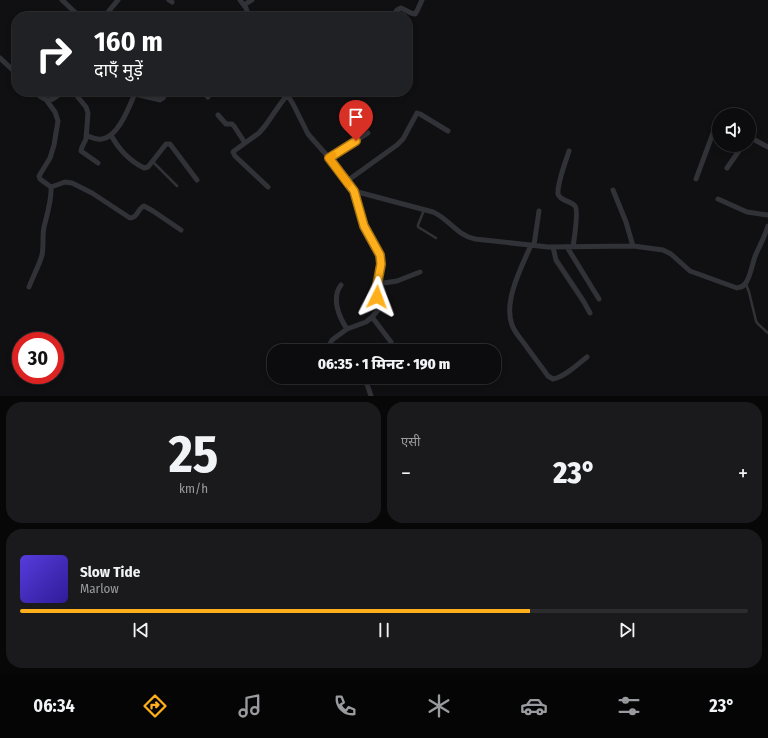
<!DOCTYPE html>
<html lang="hi">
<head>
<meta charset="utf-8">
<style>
  body { margin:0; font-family:"Fira Sans Condensed","Noto Sans Devanagari",sans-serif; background:#1a1a1c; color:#f1f3f6; height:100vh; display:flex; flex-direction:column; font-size:15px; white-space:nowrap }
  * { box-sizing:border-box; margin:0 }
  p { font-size:13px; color:#9a9b9e }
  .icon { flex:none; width:22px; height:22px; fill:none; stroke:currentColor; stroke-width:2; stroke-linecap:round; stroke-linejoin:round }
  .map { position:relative; height:396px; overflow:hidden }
  .side { display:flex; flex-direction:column; gap:6px; padding:6px; background:#070708; flex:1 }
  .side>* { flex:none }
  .guide { position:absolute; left:12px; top:12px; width:400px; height:84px; border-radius:16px; box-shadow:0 2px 6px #0003,0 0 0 1px #2c2c2e; background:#202124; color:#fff; overflow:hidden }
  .controls { position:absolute; left:712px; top:108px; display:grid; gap:8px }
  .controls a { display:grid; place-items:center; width:44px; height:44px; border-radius:50%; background:#0c0c0e; box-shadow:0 2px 6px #0003,0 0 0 1px #2c2c2e; font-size:20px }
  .speed { position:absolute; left:12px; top:332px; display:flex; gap:8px; font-size:20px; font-weight:700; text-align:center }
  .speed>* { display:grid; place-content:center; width:52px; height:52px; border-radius:50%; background:#0c0c0e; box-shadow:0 2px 6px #0003,0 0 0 1px #2c2c2e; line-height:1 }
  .speed .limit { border:6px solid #d22; background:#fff; color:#111 }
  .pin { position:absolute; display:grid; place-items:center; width:34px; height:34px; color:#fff; margin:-41px -17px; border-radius:50% 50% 50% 0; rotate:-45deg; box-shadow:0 0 4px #0007 }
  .pin .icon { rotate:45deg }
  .me { position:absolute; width:44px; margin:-22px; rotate:3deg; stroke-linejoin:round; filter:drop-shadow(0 0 3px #0008) }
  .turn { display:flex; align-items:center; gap:14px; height:84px; padding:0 16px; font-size:18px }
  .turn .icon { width:52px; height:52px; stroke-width:2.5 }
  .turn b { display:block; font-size:28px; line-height:34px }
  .big { font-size:30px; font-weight:800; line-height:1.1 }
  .side .card { flex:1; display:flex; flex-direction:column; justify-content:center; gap:6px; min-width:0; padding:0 14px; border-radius:16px; background:#1a1a1c }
  .side .dial { align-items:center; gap:0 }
  .dial b { font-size:52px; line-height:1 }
  .song { display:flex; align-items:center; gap:12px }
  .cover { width:48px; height:48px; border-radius:6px; background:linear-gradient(135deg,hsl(250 70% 55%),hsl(250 70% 35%)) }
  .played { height:4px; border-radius:2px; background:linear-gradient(90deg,#ffaf1b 70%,#2c2c2e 70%) }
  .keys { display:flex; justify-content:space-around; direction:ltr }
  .heat { display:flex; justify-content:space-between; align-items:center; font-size:22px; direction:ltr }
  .side .tiles { flex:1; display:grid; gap:6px; grid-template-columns:1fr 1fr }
  .card:last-child { grid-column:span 2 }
  .trip { position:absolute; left:267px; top:344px; width:234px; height:40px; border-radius:16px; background:#0c0c0e; box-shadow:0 2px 6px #0003,0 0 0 1px #2c2c2e; font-weight:800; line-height:40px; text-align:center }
  .menu { display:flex; height:64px; justify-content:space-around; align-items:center; background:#050506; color:#9a9b9e }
  .menu .icon { width:28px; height:28px }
  .menu .active { color:#ffaf1b }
  .menu b { font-size:18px; color:#f1f3f6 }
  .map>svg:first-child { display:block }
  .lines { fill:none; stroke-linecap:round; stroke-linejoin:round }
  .lane { stroke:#313237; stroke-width:2.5 }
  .street { stroke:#313237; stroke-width:5 }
  .route-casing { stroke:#a67212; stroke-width:10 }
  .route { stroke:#ffaf1b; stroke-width:7 }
  .slow { stroke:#f59e0b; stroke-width:7 }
</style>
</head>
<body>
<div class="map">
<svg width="768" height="396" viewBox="0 0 768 396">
  <rect width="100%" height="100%" fill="#101012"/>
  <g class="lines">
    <path class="lane" d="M 153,162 L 177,186
      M 424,210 L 418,225 L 418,227 L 436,238
      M 746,284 L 749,292 L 756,321 L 758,324 L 768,333"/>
    <path class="street" d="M 62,0 L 80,17
      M 169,0 L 172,2
      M 240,0 L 246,8 L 249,17
      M 244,5 L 252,0
      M 104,17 L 118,0
      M 372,17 L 375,17
      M 392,17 L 397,10 L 401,8 L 411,13 L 415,14 L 417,11 L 422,0
      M 0,58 L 17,74
      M 34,91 C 46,103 51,103 63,91
      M 73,91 L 86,107 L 88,113 L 86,139 L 82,147 L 81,151 L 98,163
      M 204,91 L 208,97
      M 285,91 L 293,104 L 308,134 L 331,160 L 354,191 L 364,226 L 380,255 L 381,264 L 376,291 L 379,302 L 379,306 L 378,310 L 372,317 L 366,322 L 347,329 L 332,340 L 329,346 L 331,351
      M 135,94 L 160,100 L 163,98 L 167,91
      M 218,115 L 226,124 L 232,124 L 234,126 L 245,143
      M 86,135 C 91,137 96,140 102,139 C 119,137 130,104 136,91
      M 111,135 C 118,148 130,161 144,168 L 148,167 L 166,144 L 170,144 L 197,180
      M 749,137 L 768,147
      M 569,151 C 566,161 557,183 558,194 C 560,201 571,201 575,206 C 579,211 574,239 573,247
      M 329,158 L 368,133
      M 727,168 L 743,145
      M 696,179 L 716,125 L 719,121
      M 347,181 L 397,145 L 403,139 L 417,113 L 420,114 L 448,131
      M 51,187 L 65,182 L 72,183 L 92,193 L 130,218 C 138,218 137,209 144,206 L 153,211 L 181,230
      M 268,187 L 235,156 L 233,152 L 234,151 L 259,133 L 265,126 L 281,103 L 287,95 L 299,91
      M 613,190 L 626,222 L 633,246
      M 354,191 L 433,212 C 449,219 458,236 475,239 L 548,247 L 633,246 L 663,250 L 671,254 L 690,271 L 737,288 C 740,287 743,287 745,284 C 751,277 752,263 756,254 C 760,245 765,236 768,226
      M 718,199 L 747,212 L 768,215
      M 531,245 C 522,266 503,301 512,325 C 515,333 521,339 526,346 C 533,356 541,366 548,376 L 553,379 C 565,377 578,364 587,357
      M 534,245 L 539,211
      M 553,247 L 556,260 L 584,302 L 590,313
      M 567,247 L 599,299
      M 377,284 L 397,281 L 420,272
      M 341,285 C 331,298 339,317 347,329
      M 29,287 C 33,276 39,266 42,255 C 44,245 42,236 44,227 C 47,215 52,199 51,187 L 40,179 L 39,176 L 50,158 L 54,145 L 58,121 L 55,112 L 47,101
      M 372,317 L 391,342
      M 365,377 L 367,384 L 371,396"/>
  </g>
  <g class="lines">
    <g class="route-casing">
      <path id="route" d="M 356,141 L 329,158 L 354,191 L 364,226 L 380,255 L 381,264 L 376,291 L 377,297"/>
    </g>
    <use href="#route" class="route"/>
    <path class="slow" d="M 333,155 L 329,158 L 348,184"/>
  </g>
</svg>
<div class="controls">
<a><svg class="icon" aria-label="sound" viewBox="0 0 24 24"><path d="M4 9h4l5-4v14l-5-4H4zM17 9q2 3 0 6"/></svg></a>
</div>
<div class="speed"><div class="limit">30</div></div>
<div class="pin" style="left:356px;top:141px;background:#d93025"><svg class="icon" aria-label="arrive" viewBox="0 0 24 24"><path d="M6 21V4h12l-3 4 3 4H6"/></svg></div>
<svg class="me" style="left:377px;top:297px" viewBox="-20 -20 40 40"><path d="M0-17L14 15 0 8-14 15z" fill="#ffaf1b" stroke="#fff" stroke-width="4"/></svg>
<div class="trip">06:35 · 1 मिनट · 190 m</div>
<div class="guide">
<div class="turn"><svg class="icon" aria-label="right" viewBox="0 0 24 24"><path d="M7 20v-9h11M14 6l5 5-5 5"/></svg><div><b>160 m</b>दाएँ मुड़ें</div></div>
</div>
</div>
<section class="side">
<div class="tiles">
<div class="card dial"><b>25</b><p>km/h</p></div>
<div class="card"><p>एसी</p>
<div class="heat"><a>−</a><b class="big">23°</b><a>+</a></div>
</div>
<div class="card">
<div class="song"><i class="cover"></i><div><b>Slow Tide</b><p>Marlow</p></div></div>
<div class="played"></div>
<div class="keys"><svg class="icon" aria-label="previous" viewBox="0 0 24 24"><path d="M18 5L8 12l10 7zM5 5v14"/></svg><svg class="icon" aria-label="pause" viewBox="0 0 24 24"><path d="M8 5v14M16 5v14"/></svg><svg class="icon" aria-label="next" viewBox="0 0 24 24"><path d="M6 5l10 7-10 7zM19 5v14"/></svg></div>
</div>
</div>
</section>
<nav class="menu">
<b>06:34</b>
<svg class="icon active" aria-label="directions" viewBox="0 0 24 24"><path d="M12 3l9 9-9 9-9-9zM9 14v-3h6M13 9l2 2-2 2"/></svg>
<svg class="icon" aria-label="music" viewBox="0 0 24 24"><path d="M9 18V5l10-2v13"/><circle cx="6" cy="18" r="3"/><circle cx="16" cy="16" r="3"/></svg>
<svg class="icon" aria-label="phone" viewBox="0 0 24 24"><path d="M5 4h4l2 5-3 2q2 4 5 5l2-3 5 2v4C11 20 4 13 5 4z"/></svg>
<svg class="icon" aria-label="climate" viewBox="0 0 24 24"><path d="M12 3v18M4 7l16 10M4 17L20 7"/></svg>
<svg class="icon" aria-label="car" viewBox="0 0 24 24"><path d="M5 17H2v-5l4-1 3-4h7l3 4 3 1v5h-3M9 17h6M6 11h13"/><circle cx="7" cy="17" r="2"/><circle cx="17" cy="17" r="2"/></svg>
<svg class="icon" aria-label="filters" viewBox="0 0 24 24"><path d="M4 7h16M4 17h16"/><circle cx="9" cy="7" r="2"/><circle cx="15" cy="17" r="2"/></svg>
<b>23°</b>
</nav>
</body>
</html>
